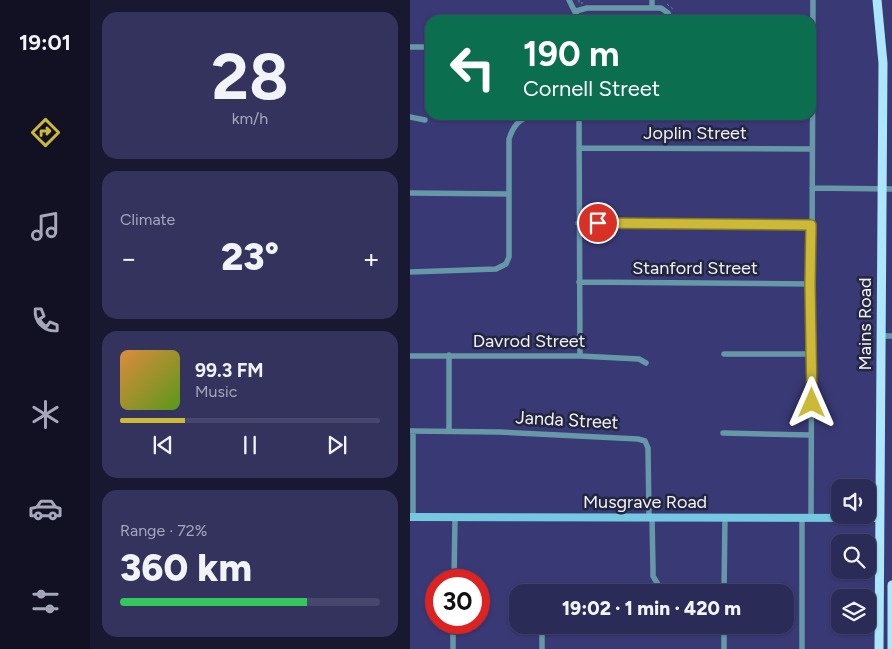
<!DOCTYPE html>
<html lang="en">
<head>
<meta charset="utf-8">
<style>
  body { margin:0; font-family:Figtree,sans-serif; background:#33335e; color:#f1f3f6; height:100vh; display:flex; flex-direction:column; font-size:19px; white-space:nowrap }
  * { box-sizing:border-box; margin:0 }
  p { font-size:16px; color:#a6a7ba }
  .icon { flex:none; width:28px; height:28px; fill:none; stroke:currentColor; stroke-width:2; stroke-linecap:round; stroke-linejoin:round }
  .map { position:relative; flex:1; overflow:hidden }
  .panel { display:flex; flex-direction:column; gap:12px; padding:12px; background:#181830; width:320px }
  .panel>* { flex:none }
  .top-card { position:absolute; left:15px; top:15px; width:391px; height:105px; border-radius:15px; box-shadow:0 1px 4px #0004,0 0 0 1px #47476e; background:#0b6e4f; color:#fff; overflow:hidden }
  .buttons { position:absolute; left:421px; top:479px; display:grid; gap:10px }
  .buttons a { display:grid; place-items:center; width:45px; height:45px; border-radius:10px; background:#2b2b58; box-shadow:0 1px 4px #0004,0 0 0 1px #47476e; font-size:25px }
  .speed { position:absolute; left:15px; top:569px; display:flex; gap:10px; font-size:25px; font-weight:700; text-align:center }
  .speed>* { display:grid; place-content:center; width:65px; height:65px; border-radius:50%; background:#2b2b58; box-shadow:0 1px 4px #0004,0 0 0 1px #47476e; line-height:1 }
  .speed .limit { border:8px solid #d22; background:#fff; color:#111 }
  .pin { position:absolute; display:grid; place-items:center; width:42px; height:42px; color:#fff; margin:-21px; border:2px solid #fff; border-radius:50%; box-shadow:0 1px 5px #0007 }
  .me { position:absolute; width:55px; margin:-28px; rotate:0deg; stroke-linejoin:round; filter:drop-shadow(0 0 4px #0008) }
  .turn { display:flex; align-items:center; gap:18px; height:105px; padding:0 15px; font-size:22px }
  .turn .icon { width:65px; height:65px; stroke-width:2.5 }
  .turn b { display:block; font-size:35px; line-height:42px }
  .big { font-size:38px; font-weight:800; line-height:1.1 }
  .panel .tile { flex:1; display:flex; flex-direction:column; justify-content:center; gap:8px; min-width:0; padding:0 18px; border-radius:15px; background:#33335e }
  .panel .dial { align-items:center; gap:0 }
  .dial b { font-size:65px; line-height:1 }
  .song { display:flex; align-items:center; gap:15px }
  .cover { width:60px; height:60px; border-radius:8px; background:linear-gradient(135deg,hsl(30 70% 55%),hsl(90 70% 35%)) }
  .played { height:5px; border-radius:2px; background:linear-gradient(90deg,#cdb938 25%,#47476e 25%) }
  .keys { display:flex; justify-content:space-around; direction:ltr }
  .heat { display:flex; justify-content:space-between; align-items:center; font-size:28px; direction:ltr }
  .charge { height:8px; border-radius:4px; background:linear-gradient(90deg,#34c759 72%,#47476e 0) }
  .trip { position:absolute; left:99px; top:584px; width:285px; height:50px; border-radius:15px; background:#2b2b58; box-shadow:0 1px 4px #0004,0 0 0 1px #47476e; font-weight:800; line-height:50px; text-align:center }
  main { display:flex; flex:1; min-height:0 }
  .dock { display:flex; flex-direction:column; width:90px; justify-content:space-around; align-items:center; background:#111123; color:#a6a7ba }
  .dock .icon { width:35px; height:35px }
  .dock .selected { color:#cdb938 }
  .dock b { font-size:22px; color:#f1f3f6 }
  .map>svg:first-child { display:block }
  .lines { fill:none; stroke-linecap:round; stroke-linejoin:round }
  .path { stroke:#7f80a8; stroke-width:1; stroke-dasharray:2.5 2.5; stroke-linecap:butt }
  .street { stroke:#6698a8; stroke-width:5.5 }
  .secondary { stroke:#76c8e1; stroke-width:8 }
  .primary { stroke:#abe6fa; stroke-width:9 }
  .route-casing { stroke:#857824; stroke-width:12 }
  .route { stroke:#cdb938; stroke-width:9 }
  .labels { text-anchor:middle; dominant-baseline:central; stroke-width:5; stroke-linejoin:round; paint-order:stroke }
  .street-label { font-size:18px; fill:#f1f2f9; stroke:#242541 }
</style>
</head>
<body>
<main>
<nav class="dock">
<b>19:01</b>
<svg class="icon selected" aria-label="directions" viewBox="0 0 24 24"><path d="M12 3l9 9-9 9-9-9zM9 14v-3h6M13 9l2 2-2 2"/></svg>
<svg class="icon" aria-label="music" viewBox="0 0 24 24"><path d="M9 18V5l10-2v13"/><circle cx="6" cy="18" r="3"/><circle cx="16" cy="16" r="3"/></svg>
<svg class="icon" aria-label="phone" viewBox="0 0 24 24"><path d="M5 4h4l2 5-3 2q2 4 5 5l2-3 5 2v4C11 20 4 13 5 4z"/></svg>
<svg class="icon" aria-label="climate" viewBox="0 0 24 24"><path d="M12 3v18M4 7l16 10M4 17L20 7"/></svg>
<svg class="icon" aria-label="car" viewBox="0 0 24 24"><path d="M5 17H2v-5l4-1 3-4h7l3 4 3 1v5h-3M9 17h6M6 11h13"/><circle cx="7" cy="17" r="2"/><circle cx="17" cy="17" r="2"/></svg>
<svg class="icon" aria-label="filters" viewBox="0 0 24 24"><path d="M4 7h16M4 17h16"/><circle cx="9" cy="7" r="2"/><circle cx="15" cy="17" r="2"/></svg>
</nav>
<section class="panel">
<div class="tile dial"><b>28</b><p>km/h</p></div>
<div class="tile"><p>Climate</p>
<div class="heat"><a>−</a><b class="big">23°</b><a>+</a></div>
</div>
<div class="tile">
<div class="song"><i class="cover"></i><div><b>99.3 FM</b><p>Music</p></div></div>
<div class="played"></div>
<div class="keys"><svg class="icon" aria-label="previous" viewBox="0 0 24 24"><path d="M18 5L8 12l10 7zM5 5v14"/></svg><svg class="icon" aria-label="pause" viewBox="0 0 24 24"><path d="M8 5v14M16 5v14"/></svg><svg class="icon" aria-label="next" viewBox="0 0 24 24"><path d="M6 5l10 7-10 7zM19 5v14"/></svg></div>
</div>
<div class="tile"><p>Range · 72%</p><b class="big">360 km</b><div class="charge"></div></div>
</section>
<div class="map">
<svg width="482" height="649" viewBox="0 0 482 649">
  <rect width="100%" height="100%" fill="#393976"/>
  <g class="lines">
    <path class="path" d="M 169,0 L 169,3 L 173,3
      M 257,4 L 263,9"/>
    <path class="street" d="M 159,0 L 169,20
      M 242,8 L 242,0
      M 166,11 L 177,8 L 251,8 L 258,13 L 261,20
      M 0,47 L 20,47
      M 143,115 L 169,115
      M 169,115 L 170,356
      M 0,117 L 15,120
      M 169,148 L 402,149
      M 402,188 L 482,189
      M 0,193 L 99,194
      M 168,223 L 401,225
      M 0,272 L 86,269 L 96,264 L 99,257 L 99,139 C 104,124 110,118 125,115
      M 169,282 L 400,284
      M 471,336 L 482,336
      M 314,354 L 402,354
      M 0,356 L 170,356 L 229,359 L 236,363
      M 0,431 L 90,432 L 228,439 L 235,441 L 238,448 L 239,517
      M 39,431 L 39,355
      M 313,433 L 401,435
      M 3,517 L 3,431
      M 242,517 L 243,569 L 243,576 L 250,588
      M 401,517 C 402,345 401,173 403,0
      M 44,580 L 45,517
      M 314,592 L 315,517
      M 132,625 L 132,649
      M 43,649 L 43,622
      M 314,649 L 314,625
      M 392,649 L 392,517"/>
    <path class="secondary" d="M 0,517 L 470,518"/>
    <path class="primary" d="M 467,0 L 473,63 L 469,649
      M 482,649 L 482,585"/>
  </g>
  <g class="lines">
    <g class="route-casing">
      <path id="route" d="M 188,223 L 401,225 L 400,284 L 402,403"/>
    </g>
    <use href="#route" class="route"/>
  </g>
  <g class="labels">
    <g class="street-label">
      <text x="285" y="133">Joplin Street</text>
      <text x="285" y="268">Stanford Street</text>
      <text transform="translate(455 324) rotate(-90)">Mains Road</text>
      <text x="119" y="341">Davrod Street</text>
      <text transform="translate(157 420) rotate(3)">Janda Street</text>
      <text x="235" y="502">Musgrave Road</text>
    </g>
  </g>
</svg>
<div class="buttons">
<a><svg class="icon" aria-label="sound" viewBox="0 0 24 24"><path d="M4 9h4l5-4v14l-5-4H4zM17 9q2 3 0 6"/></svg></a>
<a><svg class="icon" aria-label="search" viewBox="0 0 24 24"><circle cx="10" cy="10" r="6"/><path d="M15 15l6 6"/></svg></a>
<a><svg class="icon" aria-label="layers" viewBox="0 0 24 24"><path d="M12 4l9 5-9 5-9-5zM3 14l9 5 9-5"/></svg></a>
</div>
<div class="speed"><div class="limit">30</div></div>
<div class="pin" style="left:188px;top:223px;background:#d93025"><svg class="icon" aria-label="arrive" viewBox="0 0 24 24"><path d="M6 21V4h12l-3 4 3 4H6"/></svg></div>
<svg class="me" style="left:402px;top:403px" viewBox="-20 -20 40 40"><path d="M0-17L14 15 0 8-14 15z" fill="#cdb938" stroke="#fff" stroke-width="4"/></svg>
<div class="trip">19:02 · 1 min · 420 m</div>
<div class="top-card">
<div class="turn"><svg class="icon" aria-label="left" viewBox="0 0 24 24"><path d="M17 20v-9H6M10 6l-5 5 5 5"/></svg><div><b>190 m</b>Cornell Street</div></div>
</div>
</div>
</main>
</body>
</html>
